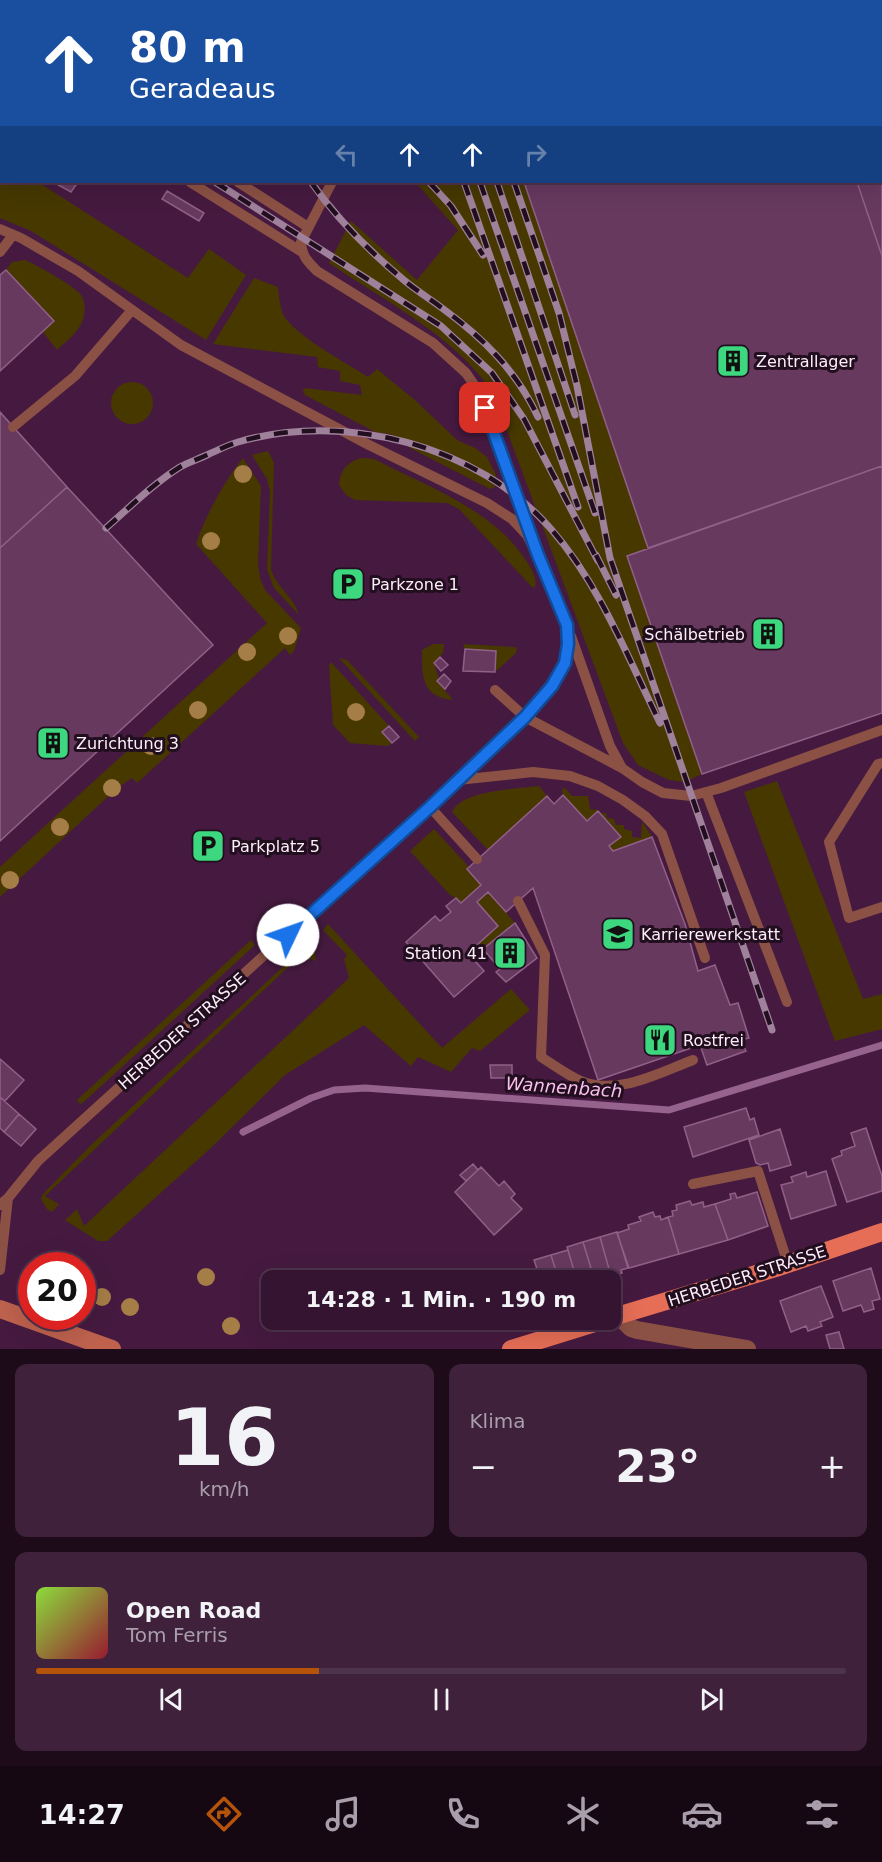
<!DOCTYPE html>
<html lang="de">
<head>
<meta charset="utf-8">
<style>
  body { margin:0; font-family:"DejaVu Sans",sans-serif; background:#3f213c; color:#f1f3f6; height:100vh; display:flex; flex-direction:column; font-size:22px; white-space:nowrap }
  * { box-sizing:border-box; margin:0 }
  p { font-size:20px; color:#a99eab }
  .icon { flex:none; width:33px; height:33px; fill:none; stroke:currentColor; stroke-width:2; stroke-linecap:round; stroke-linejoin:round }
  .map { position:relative; height:1349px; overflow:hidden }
  .panel { display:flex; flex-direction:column; gap:15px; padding:15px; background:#1d0b1a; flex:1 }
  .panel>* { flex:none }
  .hud { position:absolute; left:0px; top:0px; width:882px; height:183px; box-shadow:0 6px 24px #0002,0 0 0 2px #4e334c; background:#1a4fa0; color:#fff; overflow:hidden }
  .speed { position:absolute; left:18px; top:1252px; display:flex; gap:12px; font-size:30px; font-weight:700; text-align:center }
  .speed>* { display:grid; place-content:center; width:78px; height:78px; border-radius:50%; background:#341430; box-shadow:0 6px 24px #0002,0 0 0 2px #4e334c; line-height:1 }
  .speed .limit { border:9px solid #d22; background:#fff; color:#111 }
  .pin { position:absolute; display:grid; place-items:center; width:51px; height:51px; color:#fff; margin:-26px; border-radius:12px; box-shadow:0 3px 9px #0006 }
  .me { position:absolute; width:66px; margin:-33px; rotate:48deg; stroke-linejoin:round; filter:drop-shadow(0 0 4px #0008) }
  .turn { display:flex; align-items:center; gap:21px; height:126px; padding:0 30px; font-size:27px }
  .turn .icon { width:78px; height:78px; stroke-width:2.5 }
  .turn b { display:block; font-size:42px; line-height:51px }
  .lanes { display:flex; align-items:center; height:57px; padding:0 30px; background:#0003; justify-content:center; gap:30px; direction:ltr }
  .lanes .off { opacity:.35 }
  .big { font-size:45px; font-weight:800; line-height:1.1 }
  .panel .card { flex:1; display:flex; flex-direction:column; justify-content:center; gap:9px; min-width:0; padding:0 21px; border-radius:12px; background:#3f213c }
  .panel .dial { align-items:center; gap:0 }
  .dial b { font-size:78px; line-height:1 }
  .song { display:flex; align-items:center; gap:18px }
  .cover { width:72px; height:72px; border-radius:9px; background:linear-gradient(135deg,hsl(90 70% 55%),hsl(350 70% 35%)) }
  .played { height:6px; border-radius:3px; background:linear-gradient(90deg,#b45309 35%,#4e334c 35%) }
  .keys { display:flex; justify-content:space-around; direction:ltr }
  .heat { display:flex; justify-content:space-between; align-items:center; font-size:33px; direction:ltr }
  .panel .tiles { flex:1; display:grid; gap:15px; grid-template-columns:1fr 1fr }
  .card:last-child { grid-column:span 2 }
  .trip { position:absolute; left:261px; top:1270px; width:360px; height:60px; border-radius:12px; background:#341430; box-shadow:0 6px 24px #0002,0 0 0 2px #4e334c; font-weight:800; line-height:60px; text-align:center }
  .tab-bar { display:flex; height:96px; justify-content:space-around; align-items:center; background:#150813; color:#a99eab }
  .tab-bar .icon { width:42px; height:42px }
  .tab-bar .selected { color:#b45309 }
  .tab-bar b { font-size:27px; color:#f1f3f6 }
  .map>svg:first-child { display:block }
  .green { fill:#473800 }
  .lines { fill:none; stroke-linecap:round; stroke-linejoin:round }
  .stream { stroke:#96628e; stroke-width:7 }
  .building { fill:#67395f; stroke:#916089; stroke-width:1.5 }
  .lane { stroke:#8b5144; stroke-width:10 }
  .street { stroke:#8b5144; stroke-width:18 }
  .secondary { stroke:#be624e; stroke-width:18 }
  .primary { stroke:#e66e56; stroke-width:18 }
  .rail-casing { stroke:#a0819b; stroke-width:7 }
  .rail { stroke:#210e1e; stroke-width:4.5; stroke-dasharray:14; stroke-linecap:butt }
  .tree { fill:#a57d46 }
  .route-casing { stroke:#114b97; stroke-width:15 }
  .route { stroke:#1a73e8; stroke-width:10 }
  .labels { text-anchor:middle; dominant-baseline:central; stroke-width:6; stroke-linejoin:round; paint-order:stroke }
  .poi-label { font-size:16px; fill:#feedfa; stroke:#210e1e; text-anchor:start }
  .street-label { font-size:16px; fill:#feedfa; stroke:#210e1e }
  .water-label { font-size:18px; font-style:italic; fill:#fabfee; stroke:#210e1e }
</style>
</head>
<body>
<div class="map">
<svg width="882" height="1349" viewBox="0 0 882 1349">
  <rect width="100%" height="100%" fill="#461a40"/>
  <path class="green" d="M 0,157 L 2,182 L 38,182 L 188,278 L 209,249 L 246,275 L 206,340 L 31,231 L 0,218 Z
    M 415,182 L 524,182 L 648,548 L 627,556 L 702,774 L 685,782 L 669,780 L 638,765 L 623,743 L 497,404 C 492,395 487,384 480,376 C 440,328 380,298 329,263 L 351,221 L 417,280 L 458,230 Z
    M 25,260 C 38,266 72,284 81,295 C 87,304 85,317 80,326 C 75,335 64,343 57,350 L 43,332 L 54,321 L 6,270 L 12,262 Z
    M 254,278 L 278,287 C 279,296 280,311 286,319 C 303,340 345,362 368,377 L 377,369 L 416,401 L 457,440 L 475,448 L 487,457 L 496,475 L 495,487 L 490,489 L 412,449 L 390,434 L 375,432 L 305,395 L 303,391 L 305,388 L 362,395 L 360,385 L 340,381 L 340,371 L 318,367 L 317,357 L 213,344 Z
    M111 403a21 21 0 1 1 42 0a21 21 0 1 1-42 0Z
    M 268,451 L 274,463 L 271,569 C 276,587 294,597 299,615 L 274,588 L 267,569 L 270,491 L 267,479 L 252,455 Z
    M 243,458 L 261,486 L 258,564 L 260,578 L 265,590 L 301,628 L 294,651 L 290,655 L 285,648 L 137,783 L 132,778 L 116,789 L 0,897 L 0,867 L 267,623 L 196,544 C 205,516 225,480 243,458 Z
    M 360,458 L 374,459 C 428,487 497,511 529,565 C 533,572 537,579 535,587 L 532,587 L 459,509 L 447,503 L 355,500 L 346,495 L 339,485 C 341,469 346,464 360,458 Z
    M 433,644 L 444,644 L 443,653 L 434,663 L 441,686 L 453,700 C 421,697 422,676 422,650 Z
    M 463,644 L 514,647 L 517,648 L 516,653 L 495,672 L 495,651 L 465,649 Z
    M 339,658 L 347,660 L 419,737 L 415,741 Z
    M 331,662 L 389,726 L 382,732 L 392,743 L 388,746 L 350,743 L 333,725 L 329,665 Z
    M 777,781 L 863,999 L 882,994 L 882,1029 L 835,1041 L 744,792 Z
    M 539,786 L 547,796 L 488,850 L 452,812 C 462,790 517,789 539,786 Z
    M 565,788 L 572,796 L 588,796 L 590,809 L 598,810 L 601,813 L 606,813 L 607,818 L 614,819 L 616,825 L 624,825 L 624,829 L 632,831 L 632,837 L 641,838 L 642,821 L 652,837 L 613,851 L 609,846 L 621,836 L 598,811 L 587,821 L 563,795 L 562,789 Z
    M 434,829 L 469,867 L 467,869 L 481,885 L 461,903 L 456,898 L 450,895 L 410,851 Z
    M 488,892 L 515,923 L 483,949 L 477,945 L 498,926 L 477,902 Z
    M 328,924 L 442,1048 L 511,989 L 530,1010 L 480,1051 L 472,1048 L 451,1072 L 418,1057 L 411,1066 L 364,1025 L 285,1075 L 213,1146 L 107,1241 L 98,1241 L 65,1220 L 77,1209 L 84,1226 L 349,978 L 344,959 L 347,955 L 323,930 Z
    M 313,939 L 316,961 L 301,955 L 45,1196 L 59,1204 L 52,1212 L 47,1209 L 41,1199 L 43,1194 L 91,1145 Z
    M 251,940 L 255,945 L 98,1089 L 81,1104 L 79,1103 L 77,1100 Z"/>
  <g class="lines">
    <path class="stream" d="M 243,1132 L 311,1098 L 334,1090 L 365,1088 L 669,1110 L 882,1045"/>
  </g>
  <path class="building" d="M 54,0 L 344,0 L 344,2 L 55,2 Z
    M 461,0 L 677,0 L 677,2 L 461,2 Z
    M 795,0 L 882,0 L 882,256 L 857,182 L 880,182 L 880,2 Z
    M 0,77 L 2,78 L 0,146 Z
    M 53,182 L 78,182 L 71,192 Z
    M 524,182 L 857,182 L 882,256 L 882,466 L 648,548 Z
    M 167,191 L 204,213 L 199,221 L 162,199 Z
    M 6,270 L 54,321 L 0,371 L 0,275 Z
    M 0,412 L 67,487 L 0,548 Z
    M 882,466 L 882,713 L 702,774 L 627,556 Z
    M 67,487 L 213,645 L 0,841 L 0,548 Z
    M 465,649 L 496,651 L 495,672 L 463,671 Z
    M 440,657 L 448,665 L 441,671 L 434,663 Z
    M 444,674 L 451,681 L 445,689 L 437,681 Z
    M 389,726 L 399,737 L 392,743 L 382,732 Z
    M 563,795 L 587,821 L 598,811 L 621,837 L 609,846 L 613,851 L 652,837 L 685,924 L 698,971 L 715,965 L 730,1005 L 738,1003 L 749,1038 L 741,1040 L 746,1051 L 707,1065 L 700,1045 L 598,1080 L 533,888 L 506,912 L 488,892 L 477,902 L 498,926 L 468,953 L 484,971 L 454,997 L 406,942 L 435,916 L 440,921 L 451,912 L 446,906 L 456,898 L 461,903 L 481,885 L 467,869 L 547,796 L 554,804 Z
    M 515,923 L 537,958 L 506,982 L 496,972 L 500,969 L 483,949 Z
    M 0,1059 L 24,1080 L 5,1101 L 0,1097 Z
    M 490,1065 L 512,1065 L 512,1078 L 491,1078 Z
    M 0,1097 L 19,1114 L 4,1132 L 0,1128 Z
    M 746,1108 L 750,1120 L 754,1118 L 759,1135 L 693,1157 L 684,1127 Z
    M 19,1114 L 36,1129 L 21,1146 L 4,1132 Z
    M 866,1128 L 882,1176 L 882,1191 L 847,1202 L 832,1159 L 842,1155 L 841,1151 L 855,1146 L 851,1133 Z
    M 780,1129 L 791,1165 L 770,1171 L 768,1163 L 760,1165 L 756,1163 L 749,1140 Z
    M 473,1164 L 478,1170 L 466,1181 L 460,1175 Z
    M 481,1167 L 499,1186 L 504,1181 L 515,1194 L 511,1198 L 522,1209 L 494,1235 L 455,1192 Z
    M 826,1171 L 836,1205 L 791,1219 L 781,1185 L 793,1182 L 791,1177 L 806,1172 L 807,1177 Z
    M 757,1192 L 768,1226 L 728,1240 L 715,1204 L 731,1199 L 730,1194 L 735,1193 L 737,1198 Z
    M 690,1201 L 692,1205 L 703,1202 L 704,1207 L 715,1204 L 728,1240 L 679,1254 L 668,1217 L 673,1216 L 672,1211 L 677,1210 L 676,1205 Z
    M 653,1212 L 655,1217 L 660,1216 L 661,1220 L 668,1217 L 679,1254 L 629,1268 L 617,1233 L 629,1229 L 628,1225 L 641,1221 L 639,1217 Z
    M 617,1232 L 628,1268 L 621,1270 L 622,1273 L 611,1276 L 600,1237 Z
    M 600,1237 L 611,1276 L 601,1279 L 600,1276 L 594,1278 L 583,1242 Z
    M 583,1242 L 594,1278 L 588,1281 L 577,1281 L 567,1247 Z
    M 568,1250 L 577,1281 L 559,1281 L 551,1255 Z
    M 551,1255 L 559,1281 L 541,1281 L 534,1260 Z
    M 871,1268 L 880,1299 L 872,1301 L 874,1309 L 864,1312 L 861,1305 L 843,1311 L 833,1281 Z
    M 821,1286 L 833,1317 L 820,1322 L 822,1326 L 808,1331 L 806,1326 L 791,1332 L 780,1301 Z
    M 839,1332 L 844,1349 L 830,1349 L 826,1335 Z"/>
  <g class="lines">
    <path class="lane" d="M 47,0 L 47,2
      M 382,0 L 383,2
      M 776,0 L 777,2
      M 0,23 L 2,24
      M 0,59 L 2,60
      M 190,182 L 302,252
      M 238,182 L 308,227
      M 332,182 L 301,242 C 302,256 307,261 317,271 L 433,343 L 466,373 L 477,389 L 485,408 L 532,538
      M 0,229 L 21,238 L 78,271 L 181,345 L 369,445 L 487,503 L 512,519 L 527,535 L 549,579 L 567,625 L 568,644 L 565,663 L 552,686 L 537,705 L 501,740 L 38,1161 L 8,1198 L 0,1205
      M 0,252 L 13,235
      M 13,427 L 75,376 L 132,310
      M 571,636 L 610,746 L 622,768 L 642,782 L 663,793 L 691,796 L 721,788 L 882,730
      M 495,690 L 525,717 L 622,768
      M 882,763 L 878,764 L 829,842 L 849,918 L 882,907
      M 458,780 L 533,772 L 570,776 L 598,786 L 623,800 L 645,816 L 662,834 L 705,958
      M 706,792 L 787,1002
      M 430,807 L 477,859
      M 518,901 L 545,955 L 541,1057 C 554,1065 567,1075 581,1081 C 618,1096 659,1073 693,1060
      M 693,1184 L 758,1171 L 788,1264
      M 0,1270 L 8,1198"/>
    <path class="street" d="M 619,1316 L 631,1328 L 637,1330 L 747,1349"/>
    <path class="secondary" d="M 0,1309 L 112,1349"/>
    <path class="primary" d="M 610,1318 L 776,1268 L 882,1232
      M 511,1349 L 605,1320"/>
    <g class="rail-casing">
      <path id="rail" d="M 26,0 L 27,2
        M 403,0 L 403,2
        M 418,0 L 418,2
        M 435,0 L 436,2
        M 447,0 L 448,2
        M 0,20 L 2,21
        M 0,43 L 2,44
        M 215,182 L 441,326 L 492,373 L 524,419 L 598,561
        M 311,182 C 337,219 370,252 405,281 C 417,291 430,299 442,308 C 483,338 516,370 538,417
        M 429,182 L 451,206 L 483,255
        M 464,182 L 578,507
        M 480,182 L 595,513
        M 497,182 L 575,415
        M 514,182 L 559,313 L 577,386 L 610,558 L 772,1030
        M 106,528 C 130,507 153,484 180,467 C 189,462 199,459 209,454 C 218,450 228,445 238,442 C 344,411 478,445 551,529 C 600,585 628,658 660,723
        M 596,555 L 616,595"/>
    </g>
    <use href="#rail" class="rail"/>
  </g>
  <g class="tree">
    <circle cx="243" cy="474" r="9"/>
    <circle cx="211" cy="541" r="9"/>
    <circle cx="288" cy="636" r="9"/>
    <circle cx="247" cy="652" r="9"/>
    <circle cx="198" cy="710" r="9"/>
    <circle cx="356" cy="712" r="9"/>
    <circle cx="151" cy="746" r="9"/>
    <circle cx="112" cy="788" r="9"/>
    <circle cx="60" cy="827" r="9"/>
    <circle cx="10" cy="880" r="9"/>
    <circle cx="206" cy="1277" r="9"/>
    <circle cx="102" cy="1297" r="9"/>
    <circle cx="130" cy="1307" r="9"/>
    <circle cx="231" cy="1326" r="9"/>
  </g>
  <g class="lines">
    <g class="route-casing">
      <path id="route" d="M 288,935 L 430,807 L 525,717 L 552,686 L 565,663 L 568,644 L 567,625 L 538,555 L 485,408"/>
    </g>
    <use href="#route" class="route"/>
  </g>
  <defs>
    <g id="building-square" transform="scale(1.725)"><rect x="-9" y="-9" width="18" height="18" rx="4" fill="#3cd77e" stroke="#210e1e"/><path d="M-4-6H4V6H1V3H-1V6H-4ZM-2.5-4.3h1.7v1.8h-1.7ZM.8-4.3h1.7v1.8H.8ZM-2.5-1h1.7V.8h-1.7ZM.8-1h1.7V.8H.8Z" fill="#111"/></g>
    <g id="parking-square" transform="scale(1.725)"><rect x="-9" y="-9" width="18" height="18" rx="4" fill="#3cd77e" stroke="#210e1e"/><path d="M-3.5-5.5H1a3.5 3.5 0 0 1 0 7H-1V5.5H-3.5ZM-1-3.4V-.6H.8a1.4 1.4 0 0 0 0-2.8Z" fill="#111"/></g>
    <g id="school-square" transform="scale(1.725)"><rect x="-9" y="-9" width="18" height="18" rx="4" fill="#3cd77e" stroke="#210e1e"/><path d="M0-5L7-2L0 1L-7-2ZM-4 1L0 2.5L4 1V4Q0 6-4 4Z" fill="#111"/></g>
    <g id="restaurant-square" transform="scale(1.725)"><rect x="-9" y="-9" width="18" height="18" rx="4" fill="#3cd77e" stroke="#210e1e"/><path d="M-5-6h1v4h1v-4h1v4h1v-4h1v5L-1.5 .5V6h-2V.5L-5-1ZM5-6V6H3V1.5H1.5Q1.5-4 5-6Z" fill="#111"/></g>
  </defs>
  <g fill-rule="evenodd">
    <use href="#building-square" x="733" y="361"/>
    <use href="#parking-square" x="348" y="584"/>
    <use href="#building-square" x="768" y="634"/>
    <use href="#building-square" x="53" y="743"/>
    <use href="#parking-square" x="208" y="846"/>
    <use href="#school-square" x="618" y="934"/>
    <use href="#building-square" x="510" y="953"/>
    <use href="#restaurant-square" x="660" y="1040"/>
  </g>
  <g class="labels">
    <g class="poi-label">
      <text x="756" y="361">Zentrallager</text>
      <text x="371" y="584">Parkzone 1</text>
      <text x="745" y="634" text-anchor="end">Schälbetrieb</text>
      <text x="76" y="743">Zurichtung 3</text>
      <text x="231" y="846">Parkplatz 5</text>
      <text x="641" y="934">Karrierewerkstatt</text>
      <text x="487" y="953" text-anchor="end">Station 41</text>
      <text x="683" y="1040">Rostfrei</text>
    </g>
    <g class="street-label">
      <text transform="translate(182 1031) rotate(-42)">HERBEDER STRASSE</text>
      <text transform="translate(747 1276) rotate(-18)">HERBEDER STRASSE</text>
    </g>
    <g class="water-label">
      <text transform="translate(564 1087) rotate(4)">Wannenbach</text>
    </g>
  </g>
</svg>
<div class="speed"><div class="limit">20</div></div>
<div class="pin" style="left:485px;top:408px;background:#d93025"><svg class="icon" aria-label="arrive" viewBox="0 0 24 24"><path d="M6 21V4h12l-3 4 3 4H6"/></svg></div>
<svg class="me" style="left:288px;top:935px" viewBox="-20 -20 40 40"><circle r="19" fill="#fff"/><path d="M0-13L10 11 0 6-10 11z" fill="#1a73e8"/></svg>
<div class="trip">14:28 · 1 Min. · 190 m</div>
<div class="hud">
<div class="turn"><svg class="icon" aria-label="ahead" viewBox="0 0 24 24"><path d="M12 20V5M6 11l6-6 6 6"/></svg><div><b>80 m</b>Geradeaus</div></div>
<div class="lanes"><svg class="icon off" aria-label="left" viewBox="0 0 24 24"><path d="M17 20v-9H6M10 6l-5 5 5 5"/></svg><svg class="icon" aria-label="ahead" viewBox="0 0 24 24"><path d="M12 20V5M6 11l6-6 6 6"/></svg><svg class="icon" aria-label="ahead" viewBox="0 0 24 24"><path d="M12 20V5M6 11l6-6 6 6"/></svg><svg class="icon off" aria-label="right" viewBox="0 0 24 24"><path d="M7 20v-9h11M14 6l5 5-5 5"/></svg></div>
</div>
</div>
<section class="panel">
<div class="tiles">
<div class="card dial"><b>16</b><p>km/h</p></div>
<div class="card"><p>Klima</p>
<div class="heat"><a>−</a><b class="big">23°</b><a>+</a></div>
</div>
<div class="card">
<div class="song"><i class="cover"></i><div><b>Open Road</b><p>Tom Ferris</p></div></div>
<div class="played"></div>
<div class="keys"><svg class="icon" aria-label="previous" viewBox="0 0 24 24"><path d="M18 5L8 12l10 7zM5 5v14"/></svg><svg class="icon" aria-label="pause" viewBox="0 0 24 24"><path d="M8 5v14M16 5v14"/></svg><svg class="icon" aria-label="next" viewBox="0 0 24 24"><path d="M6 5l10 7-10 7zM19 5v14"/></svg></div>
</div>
</div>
</section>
<nav class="tab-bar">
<b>14:27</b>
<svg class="icon selected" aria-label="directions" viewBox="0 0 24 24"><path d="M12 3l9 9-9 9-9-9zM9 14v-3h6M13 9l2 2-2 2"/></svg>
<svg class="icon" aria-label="music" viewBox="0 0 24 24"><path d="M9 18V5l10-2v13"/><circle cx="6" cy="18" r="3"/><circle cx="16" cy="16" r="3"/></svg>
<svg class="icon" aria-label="phone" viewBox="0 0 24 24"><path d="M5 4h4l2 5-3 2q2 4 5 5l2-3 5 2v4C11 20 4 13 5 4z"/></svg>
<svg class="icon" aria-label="climate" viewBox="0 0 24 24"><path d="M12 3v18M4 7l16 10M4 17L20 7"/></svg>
<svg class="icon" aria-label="car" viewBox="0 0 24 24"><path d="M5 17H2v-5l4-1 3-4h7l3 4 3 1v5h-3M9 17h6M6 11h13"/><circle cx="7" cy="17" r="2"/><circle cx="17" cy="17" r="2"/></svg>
<svg class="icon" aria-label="filters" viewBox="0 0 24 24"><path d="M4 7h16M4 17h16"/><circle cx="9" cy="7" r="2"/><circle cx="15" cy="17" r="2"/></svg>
</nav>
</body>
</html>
